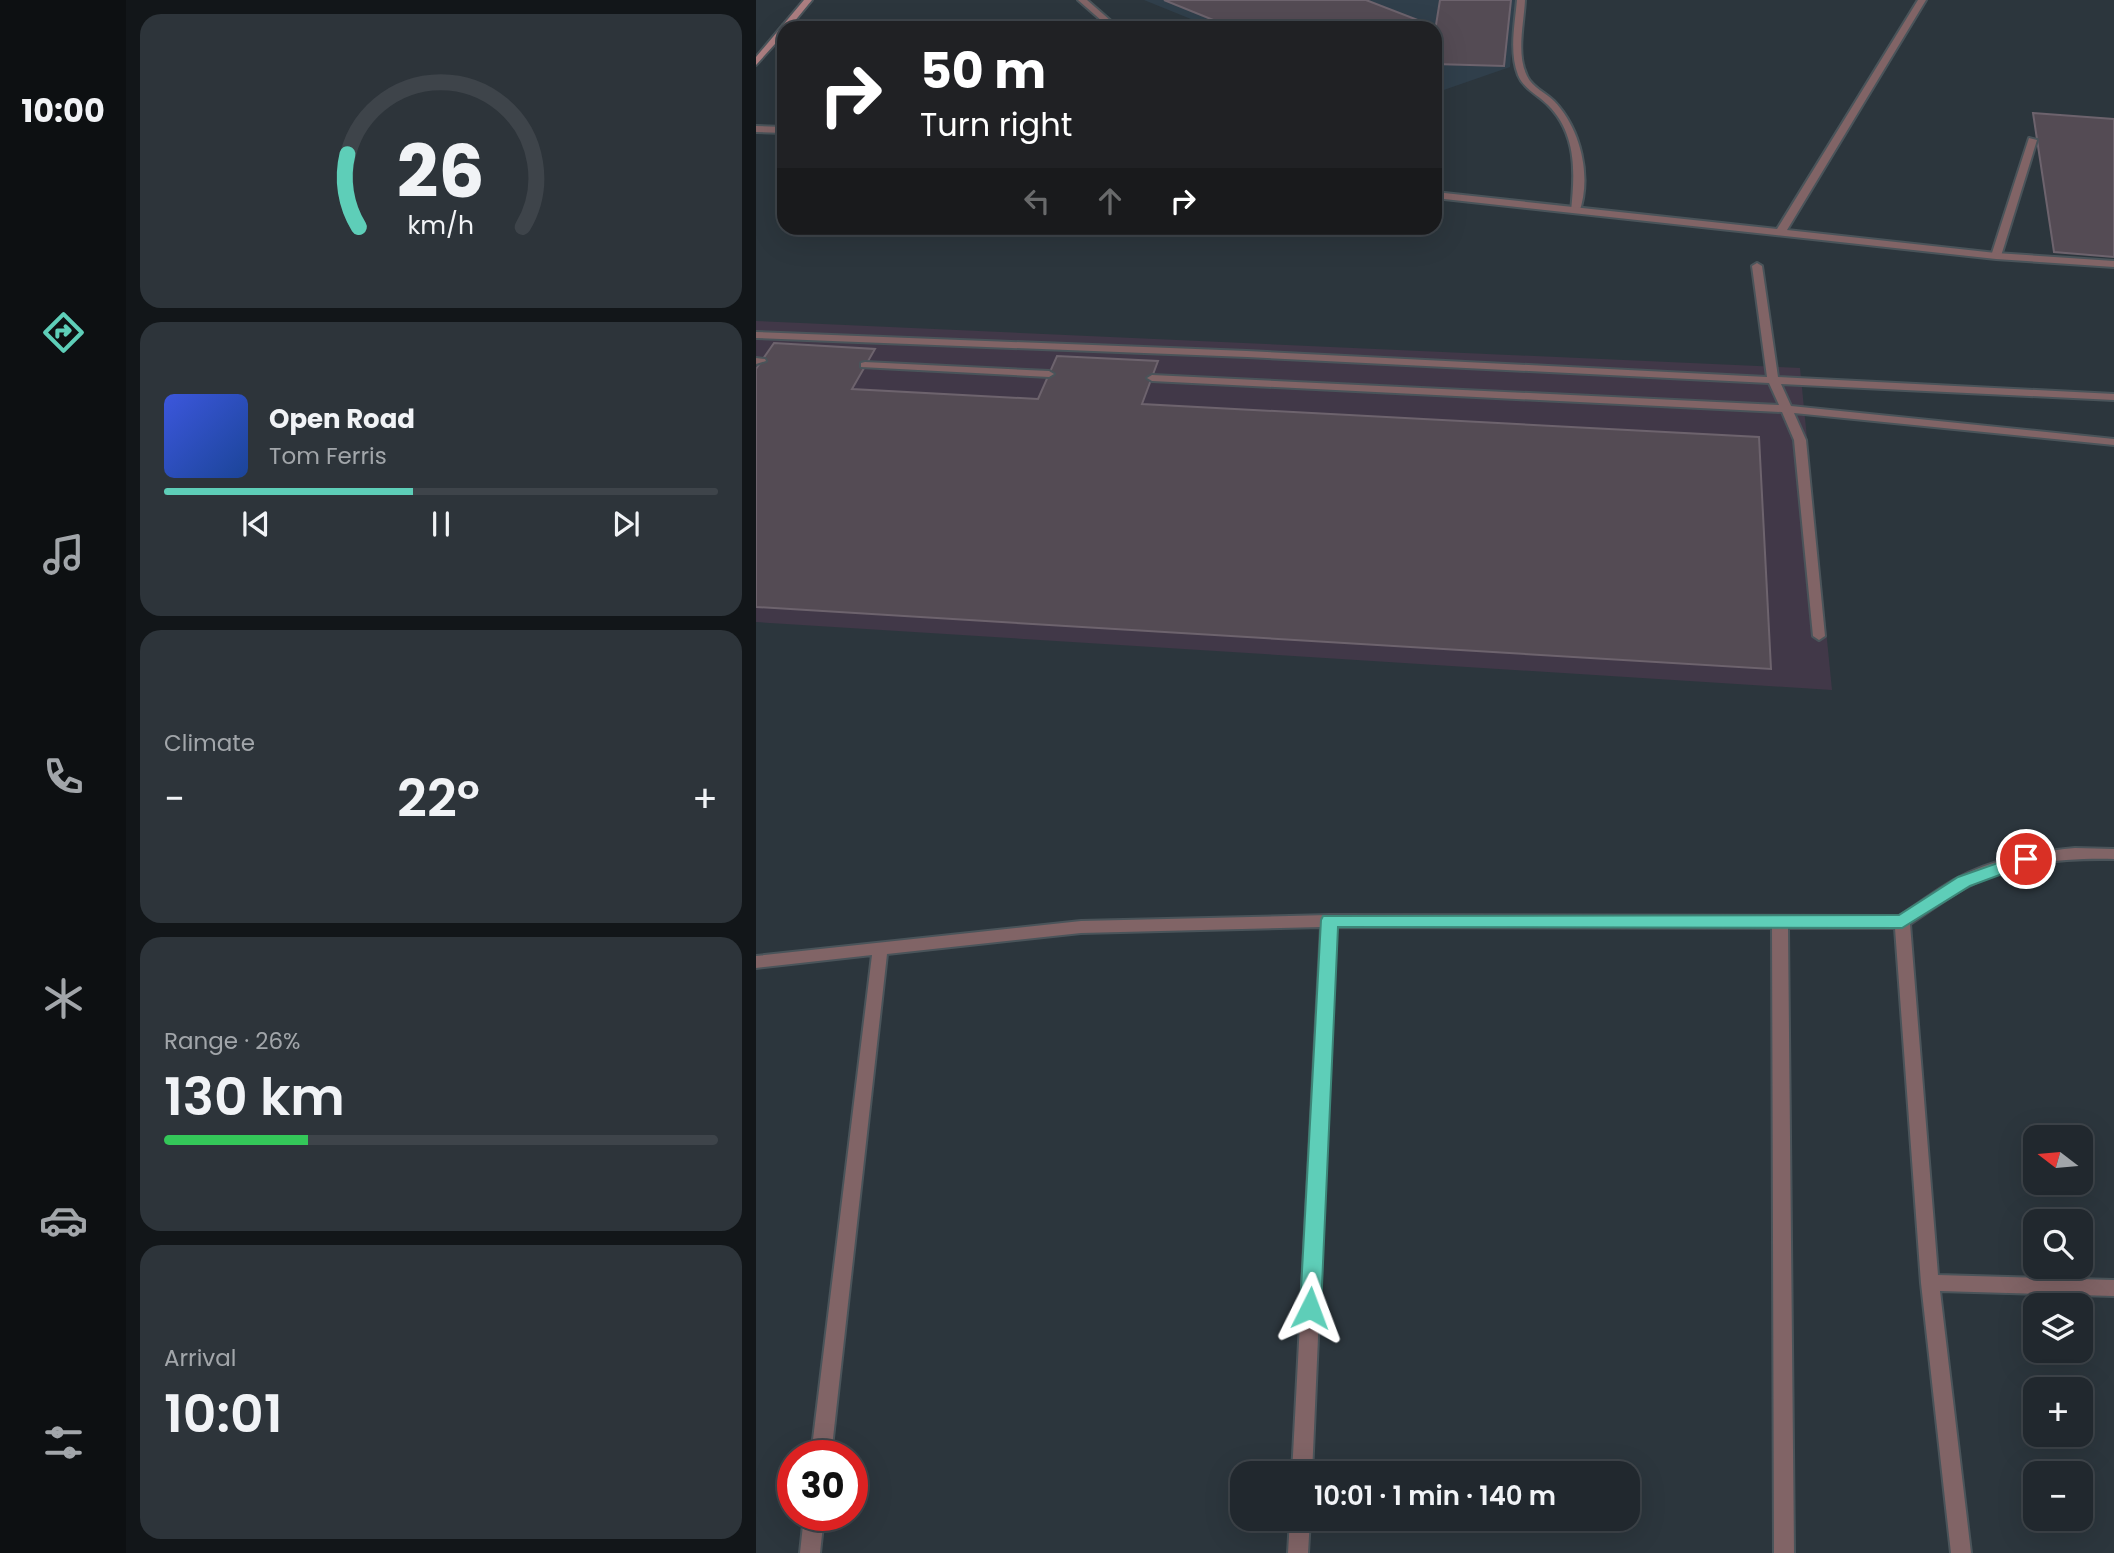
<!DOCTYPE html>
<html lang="en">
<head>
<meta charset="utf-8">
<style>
  body { margin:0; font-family:Poppins,sans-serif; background:#2d343a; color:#f1f3f6; height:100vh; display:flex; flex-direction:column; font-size:26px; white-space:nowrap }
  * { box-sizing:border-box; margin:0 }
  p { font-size:23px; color:#a2a6aa }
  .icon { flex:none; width:38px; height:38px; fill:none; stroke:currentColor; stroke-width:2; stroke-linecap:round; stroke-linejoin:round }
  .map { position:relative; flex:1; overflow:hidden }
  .side { display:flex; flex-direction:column; gap:14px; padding:14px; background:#121619; width:630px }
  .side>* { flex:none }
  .guide { position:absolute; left:21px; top:21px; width:665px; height:214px; border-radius:21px; box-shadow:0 7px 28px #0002,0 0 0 2px #3e444a; background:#202124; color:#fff; overflow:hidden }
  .needle { width:46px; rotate:286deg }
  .fabs { position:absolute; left:1267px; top:1125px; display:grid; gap:14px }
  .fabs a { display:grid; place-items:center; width:70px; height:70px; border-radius:14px; background:#21282e; box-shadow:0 7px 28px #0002,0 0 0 2px #3e444a; font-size:35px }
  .speed { position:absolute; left:21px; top:1440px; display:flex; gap:14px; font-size:35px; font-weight:700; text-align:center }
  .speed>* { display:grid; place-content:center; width:91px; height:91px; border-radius:50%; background:#21282e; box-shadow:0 7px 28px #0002,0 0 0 2px #3e444a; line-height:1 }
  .speed .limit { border:10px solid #d22; background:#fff; color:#111 }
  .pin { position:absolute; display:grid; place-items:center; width:60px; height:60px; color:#fff; margin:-30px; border:4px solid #fff; border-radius:50%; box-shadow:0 2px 7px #0007 }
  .me { position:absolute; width:77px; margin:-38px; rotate:3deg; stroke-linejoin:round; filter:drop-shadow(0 0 5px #0008) }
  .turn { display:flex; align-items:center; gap:24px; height:147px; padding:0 28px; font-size:32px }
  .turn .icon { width:91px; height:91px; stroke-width:2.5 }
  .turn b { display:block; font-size:49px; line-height:60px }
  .lanes { display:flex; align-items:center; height:66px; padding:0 28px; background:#0003; justify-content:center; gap:35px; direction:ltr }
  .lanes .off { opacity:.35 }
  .big { font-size:52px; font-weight:600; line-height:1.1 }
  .side .widget { flex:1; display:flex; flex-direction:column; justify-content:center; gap:10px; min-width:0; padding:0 24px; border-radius:21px; background:#2d343a }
  .side .dial { align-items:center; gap:0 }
  .dial svg { height:182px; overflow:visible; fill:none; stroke:#3e444a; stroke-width:7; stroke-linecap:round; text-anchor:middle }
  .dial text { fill:#f1f3f6; stroke:none }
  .song { display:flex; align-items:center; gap:21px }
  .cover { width:84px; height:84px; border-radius:10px; background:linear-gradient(135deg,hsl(230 70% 55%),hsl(220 70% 35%)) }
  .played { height:7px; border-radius:4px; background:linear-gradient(90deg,#5eceb8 45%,#3e444a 45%) }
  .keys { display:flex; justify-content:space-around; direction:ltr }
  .heat { display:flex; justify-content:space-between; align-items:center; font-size:38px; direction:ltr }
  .charge { height:10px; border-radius:5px; background:linear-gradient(90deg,#34c759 26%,#3e444a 0) }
  .trip { position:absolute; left:474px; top:1461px; width:410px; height:70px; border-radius:21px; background:#21282e; box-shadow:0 7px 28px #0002,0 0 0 2px #3e444a; font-weight:600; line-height:70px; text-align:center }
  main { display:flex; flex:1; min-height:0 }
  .tabs { display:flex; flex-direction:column; width:126px; justify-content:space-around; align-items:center; background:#0d1012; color:#a2a6aa }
  .tabs .icon { width:49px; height:49px }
  .tabs .selected { color:#5eceb8 }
  .tabs b { font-size:32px; color:#f1f3f6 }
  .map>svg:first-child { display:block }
  .commercial { fill:#413848 }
  .built { fill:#303f4b }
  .building { fill:#544b54; stroke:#6d636d; stroke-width:2 }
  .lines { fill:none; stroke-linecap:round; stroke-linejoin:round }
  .service-casing { stroke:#4a545a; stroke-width:4 }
  .minor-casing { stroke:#4a545a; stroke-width:4 }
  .secondary-casing { stroke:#4a545a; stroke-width:4 }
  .service { fill:#816466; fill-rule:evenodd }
  .minor { fill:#816466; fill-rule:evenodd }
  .secondary { fill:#ac7e81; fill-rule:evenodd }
  .route { fill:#5eceb8; stroke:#3d8678; stroke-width:2 }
</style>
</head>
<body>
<main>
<nav class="tabs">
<b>10:00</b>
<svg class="icon selected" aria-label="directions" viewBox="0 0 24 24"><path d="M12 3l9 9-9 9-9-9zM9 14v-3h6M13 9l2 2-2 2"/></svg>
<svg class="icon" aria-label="music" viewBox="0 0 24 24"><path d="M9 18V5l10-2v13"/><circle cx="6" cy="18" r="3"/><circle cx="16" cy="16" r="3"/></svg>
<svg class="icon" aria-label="phone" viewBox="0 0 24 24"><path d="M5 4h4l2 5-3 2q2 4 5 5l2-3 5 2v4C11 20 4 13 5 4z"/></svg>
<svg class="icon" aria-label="climate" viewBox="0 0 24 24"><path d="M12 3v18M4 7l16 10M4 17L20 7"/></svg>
<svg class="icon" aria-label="car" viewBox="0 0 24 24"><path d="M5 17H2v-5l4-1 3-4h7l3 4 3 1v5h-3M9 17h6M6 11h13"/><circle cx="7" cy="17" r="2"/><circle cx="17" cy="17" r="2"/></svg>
<svg class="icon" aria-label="filters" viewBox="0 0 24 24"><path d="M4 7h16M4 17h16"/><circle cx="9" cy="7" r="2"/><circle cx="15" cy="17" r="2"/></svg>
</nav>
<section class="side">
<div class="widget dial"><svg viewBox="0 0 100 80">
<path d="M14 69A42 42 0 1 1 86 69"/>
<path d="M14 69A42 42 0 0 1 9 37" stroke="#5eceb8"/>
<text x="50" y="56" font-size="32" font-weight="700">26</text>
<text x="50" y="72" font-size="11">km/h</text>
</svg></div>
<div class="widget">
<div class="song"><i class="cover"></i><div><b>Open Road</b><p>Tom Ferris</p></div></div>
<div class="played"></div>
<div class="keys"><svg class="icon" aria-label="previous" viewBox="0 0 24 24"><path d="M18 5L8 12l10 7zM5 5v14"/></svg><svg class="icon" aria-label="pause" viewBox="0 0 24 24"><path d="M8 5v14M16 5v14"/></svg><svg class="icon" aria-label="next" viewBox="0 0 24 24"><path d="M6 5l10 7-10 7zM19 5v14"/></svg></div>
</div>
<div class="widget"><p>Climate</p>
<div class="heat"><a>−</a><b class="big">22°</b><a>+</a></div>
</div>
<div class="widget"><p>Range · 26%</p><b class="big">130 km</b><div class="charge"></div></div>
<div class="widget"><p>Arrival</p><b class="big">10:01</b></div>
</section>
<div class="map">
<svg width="1358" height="1553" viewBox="0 0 1358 1553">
  <rect width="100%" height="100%" fill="#2c363d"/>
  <path class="commercial" d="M 0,321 L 1044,368 L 1076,690 L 0,622 Z"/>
  <path class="built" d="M 388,0 L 760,0 L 754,67 L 679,93 L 679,28 L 457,28 Z"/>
  <path class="building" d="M 408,0 L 610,0 L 667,22 L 653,28 L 477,28 Z
    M 684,0 L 755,0 L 748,66 L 679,64 L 679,31 Z
    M 1277,113 L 1358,119 L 1358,257 L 1298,252 Z
    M 18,343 L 119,349 L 96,389 L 282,399 L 301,356 L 402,361 L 386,404 L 1003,437 L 1015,669 L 0,607 L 0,369 Z"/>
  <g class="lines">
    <g class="service-casing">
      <path id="service" d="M 761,0 L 769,0 C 768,23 760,54 771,76 C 776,87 790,93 798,101 C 825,129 836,177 823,213 L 815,211 C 819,173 821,134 792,105 C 782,95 767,88 762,75 C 753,52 759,23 761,0 Z
        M 1273,138 L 1281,140 L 1245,256 L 1236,258 L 1235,256 Z
        M 1001,263 L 1006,266 L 1022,377 L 1358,394 L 1358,400 L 1025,384 L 1035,406 L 1358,439 L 1358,445 L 1038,413 L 1050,440 L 1069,636 L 1063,640 L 1057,636 L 1038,440 L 1026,412 L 396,381 L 391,378 L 396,375 L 1023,405 L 1013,383 L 491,357 L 0,338 L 0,332 L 491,351 L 1011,377 L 996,266 Z
        M 0,358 L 9,359 L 10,361 L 0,364 Z
        M 109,362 L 293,371 L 298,374 L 293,377 L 105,367 L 105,363 Z"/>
    </g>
    <g class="minor-casing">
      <path id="minor" d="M 322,0 L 331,0 L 363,28 L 354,28 Z
        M 1162,0 L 1170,0 L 1031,230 L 1240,253 L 1358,261 L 1358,267 L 1240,259 L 679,198 L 679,192 L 1021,229 Z
        M 31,23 L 67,26 L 71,28 L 28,27 L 27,25 Z
        M 0,126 L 28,127 L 28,133 L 0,132 Z
        M 1319,848 L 1358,849 L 1358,859 C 1307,858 1254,862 1209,888 C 1190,899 1172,912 1154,924 L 1182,1275 L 1358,1280 L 1358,1296 L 1184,1291 L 1215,1553 L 1195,1553 L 1165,1283 L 1139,928 L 1032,928 L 1038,1553 L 1018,1553 L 1016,928 L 580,927 L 556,1474 L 536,1474 L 565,927 L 325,933 L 131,954 L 75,1456 L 55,1456 L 116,955 L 0,968 L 0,956 L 325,921 L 573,915 L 1143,916 C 1162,904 1179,891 1198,880 C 1235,859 1277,852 1319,848 Z
        M 48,1516 L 68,1516 L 64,1553 L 44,1553 Z
        M 534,1519 L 554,1519 L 552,1553 L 532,1553 Z"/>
    </g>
    <g class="secondary-casing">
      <path id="secondary" d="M 48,0 L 56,0 L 33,28 L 28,28 L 28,34 L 0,65 L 0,57 Z"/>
    </g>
    <use href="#service" class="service"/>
    <use href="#minor" class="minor"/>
    <use href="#secondary" class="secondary"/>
  </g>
  <path class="route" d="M 1270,853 L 1278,859 L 1276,863 L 1214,886 L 1146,928 L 582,927 L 565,1308 L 562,1314 L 554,1317 L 547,1314 L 544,1308 L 565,920 L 567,916 L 1143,915 L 1202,877 Z"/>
</svg>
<div class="fabs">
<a><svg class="needle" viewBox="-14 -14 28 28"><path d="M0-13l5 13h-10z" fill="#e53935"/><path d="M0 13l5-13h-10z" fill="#a2a6aa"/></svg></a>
<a><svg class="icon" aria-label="search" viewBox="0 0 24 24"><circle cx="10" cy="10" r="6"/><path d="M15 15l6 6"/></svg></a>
<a><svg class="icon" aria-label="layers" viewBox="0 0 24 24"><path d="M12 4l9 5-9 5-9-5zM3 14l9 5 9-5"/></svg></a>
<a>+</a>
<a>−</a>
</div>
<div class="speed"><div class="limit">30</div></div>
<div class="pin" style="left:1270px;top:859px;background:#d93025"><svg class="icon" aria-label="arrive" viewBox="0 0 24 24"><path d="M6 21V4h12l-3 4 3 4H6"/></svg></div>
<svg class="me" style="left:554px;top:1308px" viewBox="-20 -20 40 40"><path d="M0-17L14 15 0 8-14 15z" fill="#5eceb8" stroke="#fff" stroke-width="4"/></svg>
<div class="trip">10:01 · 1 min · 140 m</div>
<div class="guide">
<div class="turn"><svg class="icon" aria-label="right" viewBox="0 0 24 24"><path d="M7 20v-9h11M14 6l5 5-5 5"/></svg><div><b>50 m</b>Turn right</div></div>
<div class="lanes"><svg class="icon off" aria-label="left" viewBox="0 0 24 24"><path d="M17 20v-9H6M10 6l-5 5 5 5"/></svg><svg class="icon off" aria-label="ahead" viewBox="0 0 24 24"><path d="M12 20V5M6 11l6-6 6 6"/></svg><svg class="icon" aria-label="right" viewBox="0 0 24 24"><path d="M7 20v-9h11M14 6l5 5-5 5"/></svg></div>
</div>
</div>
</main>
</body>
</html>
